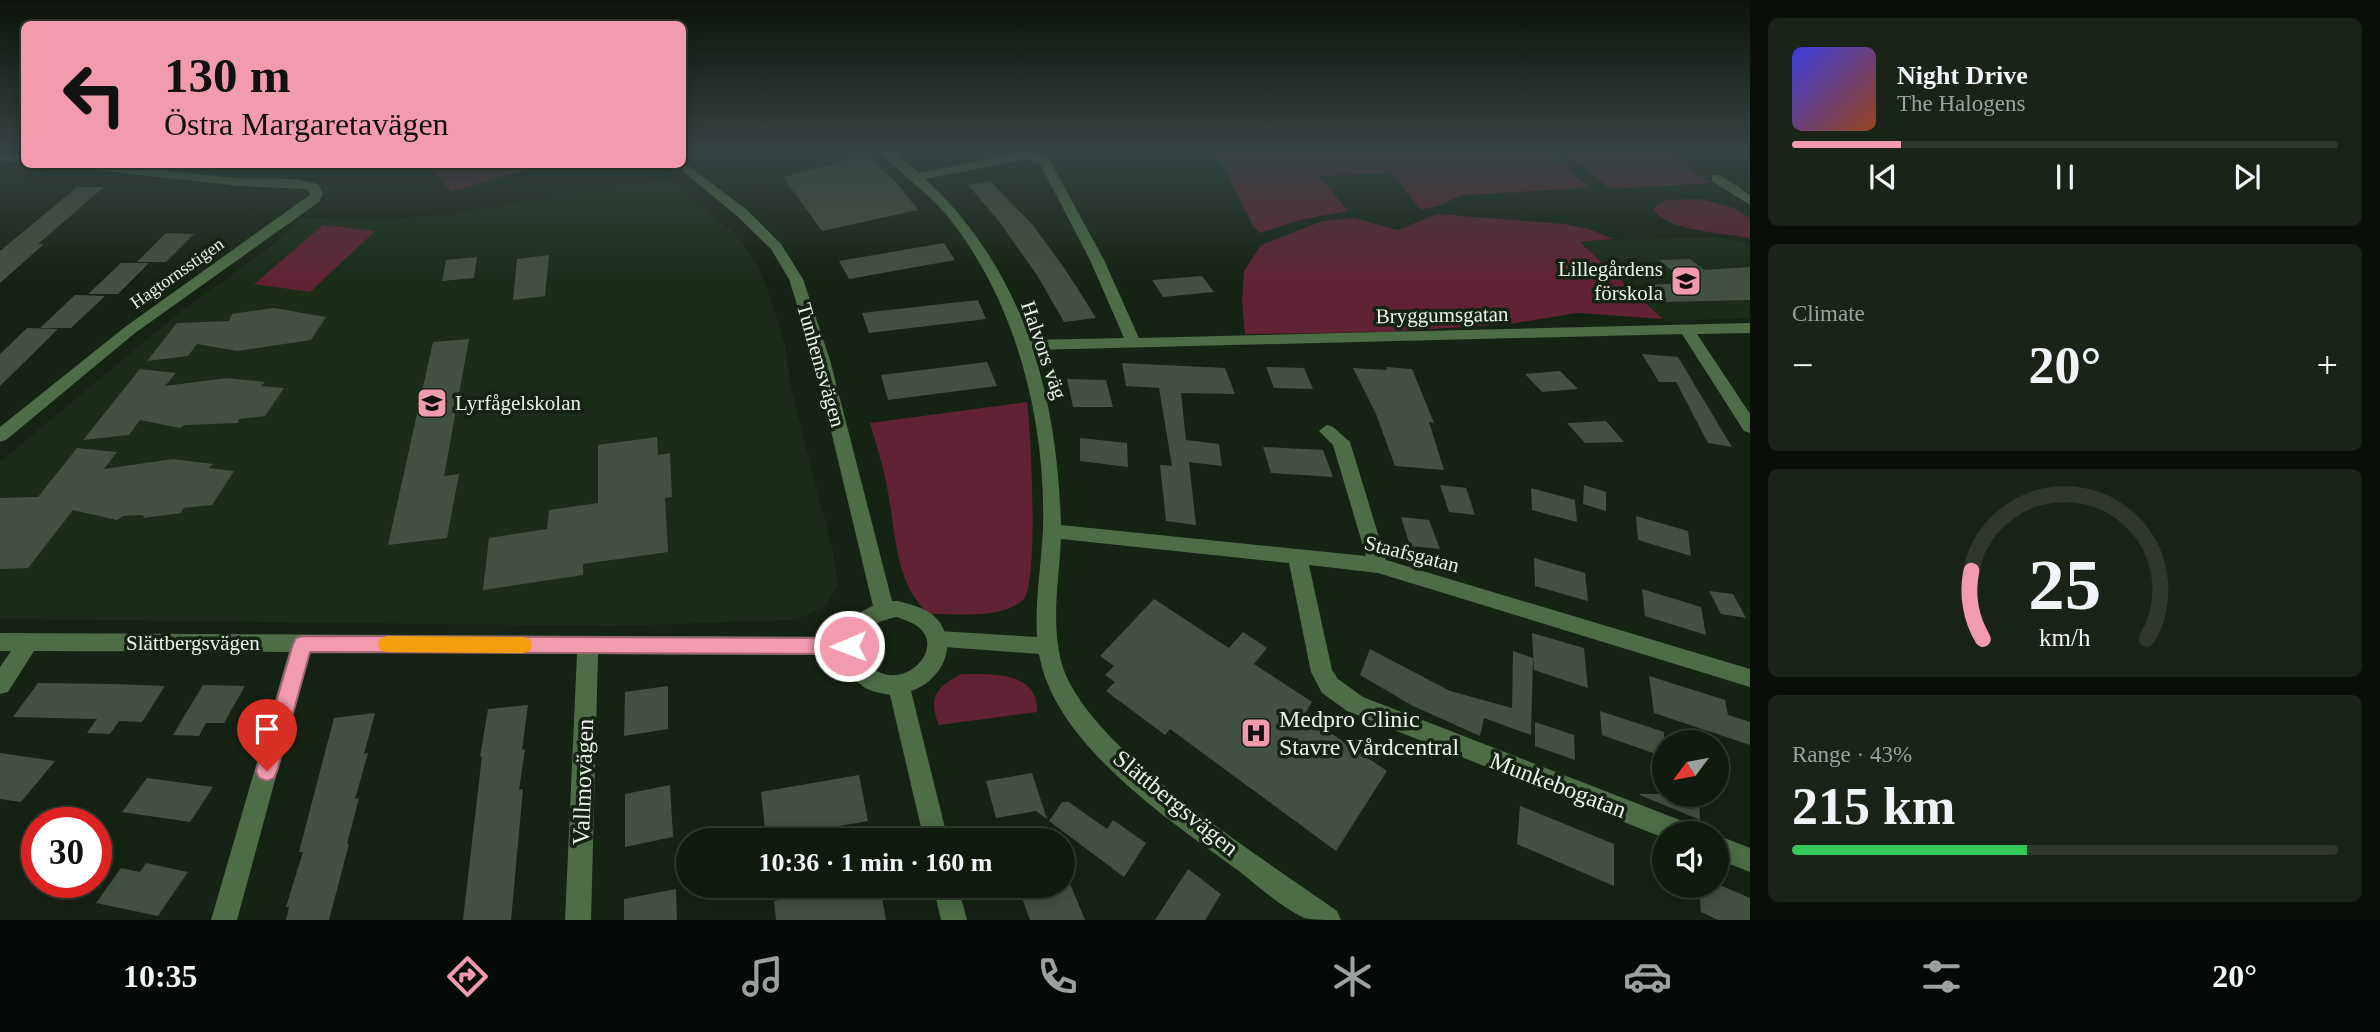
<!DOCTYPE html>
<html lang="en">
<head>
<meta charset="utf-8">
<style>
  body { margin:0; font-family:Georgia,serif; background:#192317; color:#f1f3f6; height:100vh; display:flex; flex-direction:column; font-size:26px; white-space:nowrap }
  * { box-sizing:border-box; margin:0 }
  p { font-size:23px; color:#9ca19e }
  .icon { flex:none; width:38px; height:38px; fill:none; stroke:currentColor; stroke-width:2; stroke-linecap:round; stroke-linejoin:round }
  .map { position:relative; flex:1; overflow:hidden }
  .side { display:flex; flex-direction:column; gap:18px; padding:18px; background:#090e08; width:630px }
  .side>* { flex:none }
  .guide { position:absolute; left:21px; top:21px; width:665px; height:147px; border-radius:10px; box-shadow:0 4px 18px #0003,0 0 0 2px #30382e; background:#f29aae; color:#111; overflow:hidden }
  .needle { width:46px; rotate:238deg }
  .controls { position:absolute; left:1652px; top:730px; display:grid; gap:14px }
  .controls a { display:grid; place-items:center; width:77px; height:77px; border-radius:50%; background:#101a0e; box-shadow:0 4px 18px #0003,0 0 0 2px #30382e; font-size:35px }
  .speed { position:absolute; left:21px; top:807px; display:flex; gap:14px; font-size:35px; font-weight:700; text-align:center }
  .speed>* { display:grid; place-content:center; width:91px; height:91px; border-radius:50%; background:#101a0e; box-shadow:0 4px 18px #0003,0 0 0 2px #30382e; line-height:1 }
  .speed .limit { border:10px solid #d22; background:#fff; color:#111 }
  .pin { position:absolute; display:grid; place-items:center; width:60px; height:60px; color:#fff; margin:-72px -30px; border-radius:50% 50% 50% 0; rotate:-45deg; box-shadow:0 0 7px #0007 }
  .pin .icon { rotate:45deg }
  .me { position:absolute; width:77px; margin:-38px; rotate:269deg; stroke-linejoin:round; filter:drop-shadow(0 0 5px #0008) }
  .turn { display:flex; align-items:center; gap:24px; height:147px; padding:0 28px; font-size:32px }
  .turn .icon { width:91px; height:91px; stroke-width:2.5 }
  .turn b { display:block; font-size:49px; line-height:60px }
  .big { font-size:52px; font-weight:700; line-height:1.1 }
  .side .widget { flex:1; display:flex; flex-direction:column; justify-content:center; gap:10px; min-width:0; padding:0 24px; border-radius:10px; background:#192317 }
  .side .dial { align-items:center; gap:0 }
  .dial svg { height:182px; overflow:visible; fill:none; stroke:#30382e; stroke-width:7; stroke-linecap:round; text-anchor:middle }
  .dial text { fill:#f1f3f6; stroke:none }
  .song { display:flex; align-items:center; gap:21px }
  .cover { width:84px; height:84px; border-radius:10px; background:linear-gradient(135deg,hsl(240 70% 55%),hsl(20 70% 35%)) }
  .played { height:7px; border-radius:4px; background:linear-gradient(90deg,#f29aae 20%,#30382e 20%) }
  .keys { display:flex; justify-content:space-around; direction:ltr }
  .heat { display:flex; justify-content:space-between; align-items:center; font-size:38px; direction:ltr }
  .charge { height:10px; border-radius:5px; background:linear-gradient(90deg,#34c759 43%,#30382e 0) }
  .trip { position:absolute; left:676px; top:828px; width:399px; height:70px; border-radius:35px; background:#101a0e; box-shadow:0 4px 18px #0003,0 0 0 2px #30382e; font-weight:700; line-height:70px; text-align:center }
  .dock { display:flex; height:112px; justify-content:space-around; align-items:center; background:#060a06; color:#9ca19e }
  .dock .icon { width:49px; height:49px }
  .dock .current { color:#f29aae }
  .dock b { font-size:32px; color:#f1f3f6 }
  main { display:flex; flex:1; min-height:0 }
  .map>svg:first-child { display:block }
  .built { fill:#1a2d17 }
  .green { fill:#612235 }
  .building { fill:#42523f }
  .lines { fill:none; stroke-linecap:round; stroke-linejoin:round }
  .minor { fill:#4c6d46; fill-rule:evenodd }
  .tertiary { fill:#4c6d46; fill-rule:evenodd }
  .route { fill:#f29aae; stroke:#9d6471; stroke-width:2 }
  .slow { fill:#f59e0b }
  .labels { text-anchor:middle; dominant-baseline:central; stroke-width:7; stroke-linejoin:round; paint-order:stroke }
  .far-street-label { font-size:18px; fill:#eaf3e8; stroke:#152313 }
  .poi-label { font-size:21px; fill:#eaf3e8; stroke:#152313; text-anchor:end }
  .street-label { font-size:21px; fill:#eaf3e8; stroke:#152313 }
  .near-poi-label { font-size:24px; fill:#eaf3e8; stroke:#152313; text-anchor:start }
  .near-street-label { font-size:24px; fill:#eaf3e8; stroke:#152313 }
</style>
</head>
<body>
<main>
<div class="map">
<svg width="1750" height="920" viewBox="0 0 1750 920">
  <rect width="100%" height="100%" fill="#152313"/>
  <path class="built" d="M 667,179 L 733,232 L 758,265 L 770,297 L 785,346 L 791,389 L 832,548 L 838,583 L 826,606 L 796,620 L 615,626 L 0,619 L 0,462 L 176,315 L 278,241 L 301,218 L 394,219 L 441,215 Z
    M 1718,237 L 1750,244 L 1750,318 L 1666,321 L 1580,241 Z"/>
  <path class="green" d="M 1215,151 L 1550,151 L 1589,188 L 1461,195 L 1438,206 L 1421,210 L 1391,173 L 1319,176 L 1348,211 L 1300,220 L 1260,233 L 1253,226 Z
    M 1564,151 L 1663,151 L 1711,183 L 1610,189 Z
    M 428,165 L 543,165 L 451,192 Z
    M 1701,199 L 1734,208 L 1750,218 L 1750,238 C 1725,233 1663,231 1653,208 L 1667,200 Z
    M 1437,214 L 1564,224 L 1589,229 L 1613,239 L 1580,242 L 1663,319 L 1577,313 L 1510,324 L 1385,332 L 1245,334 L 1242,301 L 1244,271 L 1261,245 L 1323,221 L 1354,218 L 1398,230 Z
    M 323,225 L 375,231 L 310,292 L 254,284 Z
    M 1027,402 C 1031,430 1039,587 1023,600 C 1000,620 958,613 929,614 C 894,584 896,530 887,487 C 883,465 876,444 870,423 Z
    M 962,674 C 991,674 1039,671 1037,712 L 939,725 C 927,698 937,686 962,674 Z"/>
  <path class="building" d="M 866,155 L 897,183 L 918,210 L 822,231 L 783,177 Z
    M 990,181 L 1032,224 L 1065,269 L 1096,318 L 1064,322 L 1037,275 L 998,220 L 968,185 Z
    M 77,187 L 104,187 L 38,244 L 44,244 L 0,283 L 0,251 Z
    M 166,233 L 194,234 L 166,262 L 137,262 Z
    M 944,243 L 955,260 L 849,279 L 839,261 Z
    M 549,255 L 545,296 L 513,300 L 517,259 Z
    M 477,257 L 474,278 L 442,281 L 446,260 Z
    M 1690,259 L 1704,270 L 1750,267 L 1750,300 L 1664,302 L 1645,285 L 1687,283 L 1659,260 Z
    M 121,263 L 149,263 L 118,294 L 88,294 Z
    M 1202,276 L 1214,292 L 1163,297 L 1152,280 Z
    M 75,295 L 105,296 L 71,328 L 40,328 Z
    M 978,300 L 986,319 L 869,333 L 862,313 Z
    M 274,308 L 326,317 L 311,340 L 237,351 L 197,344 L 188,356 L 147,361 L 177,323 L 229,321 L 232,314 Z
    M 27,328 L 58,329 L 0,386 L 0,354 Z
    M 469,339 L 444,476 L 459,474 L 447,538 L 388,545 L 433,342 Z
    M 1642,354 L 1678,357 L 1732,447 L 1708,443 L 1676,382 L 1659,382 Z
    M 987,362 L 997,386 L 888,400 L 881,375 Z
    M 1122,363 L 1225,368 L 1235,394 L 1181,393 L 1186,440 L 1219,444 L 1222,466 L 1189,462 L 1196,525 L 1166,521 L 1160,465 L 1172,466 L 1159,388 L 1126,386 Z
    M 1266,367 L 1304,368 L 1313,389 L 1274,388 Z
    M 1386,367 L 1412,369 L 1434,423 L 1429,422 L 1444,470 L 1395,466 L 1376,414 L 1353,368 L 1387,370 Z
    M 140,369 L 176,373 L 165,386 L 227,378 L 265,382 L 261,386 L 284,388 L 265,416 L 239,419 L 238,423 L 185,425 L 180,428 L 140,420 L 129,435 L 83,440 Z
    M 1560,371 L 1578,389 L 1542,392 L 1525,374 Z
    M 1067,379 L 1106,380 L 1113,407 L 1073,407 Z
    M 1606,421 L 1624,442 L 1585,443 L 1567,423 Z
    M 657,437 L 658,455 L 670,453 L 672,497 L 665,498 L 668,552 L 583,564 L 583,575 L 483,590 L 489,538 L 547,529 L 549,510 L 598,503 L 598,445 Z
    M 1080,438 L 1127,443 L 1128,467 L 1080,461 Z
    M 1263,447 L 1323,450 L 1333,477 L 1271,473 Z
    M 77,448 L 117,452 L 104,469 L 173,459 L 213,464 L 209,468 L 234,471 L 212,505 L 183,508 L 181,513 L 144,518 L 143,515 L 123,516 L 117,520 L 73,510 L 28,568 L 0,569 L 0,498 L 38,497 Z
    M 1440,485 L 1466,488 L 1475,515 L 1449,512 Z
    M 1584,485 L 1606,492 L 1606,511 L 1583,504 Z
    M 1531,488 L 1575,500 L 1577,522 L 1532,510 Z
    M 1636,516 L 1688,531 L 1691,556 L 1638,540 Z
    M 1401,517 L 1429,520 L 1440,549 L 1410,546 Z
    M 1534,558 L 1585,573 L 1588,601 L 1535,586 Z
    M 1642,589 L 1701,607 L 1706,635 L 1645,616 Z
    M 1709,591 L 1733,594 L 1746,618 L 1721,614 Z
    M 1154,599 L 1229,648 L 1243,632 L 1267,648 L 1254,664 L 1312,702 L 1304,715 L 1387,771 L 1336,851 L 1170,729 L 1165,735 L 1106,691 L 1115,682 L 1105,675 L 1114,666 L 1100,656 Z
    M 1532,633 L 1584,648 L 1588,688 L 1534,670 Z
    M 1370,649 L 1450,691 L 1512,708 L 1513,651 L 1533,658 L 1531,735 L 1484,718 L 1480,736 L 1413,706 L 1360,675 Z
    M 1649,676 L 1725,700 L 1728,715 L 1750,722 L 1750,745 L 1654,713 Z
    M 38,683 L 113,684 L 165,686 L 142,722 L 119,721 L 110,734 L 87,733 L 97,719 L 13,717 Z
    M 203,685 L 245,686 L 224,723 L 206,723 L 199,736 L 173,735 Z
    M 668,686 L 668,729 L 624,736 L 625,692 Z
    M 528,705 L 522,750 L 525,749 L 519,790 L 523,789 L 511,920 L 463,920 L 482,756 L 480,757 L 488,709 Z
    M 1600,711 L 1664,732 L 1664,757 L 1602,735 Z
    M 375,713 L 364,754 L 368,753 L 355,799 L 359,798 L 347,844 L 349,844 L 329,920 L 286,920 L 289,907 L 286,907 L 303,852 L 299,852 L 334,718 Z
    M 1535,722 L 1574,735 L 1575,760 L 1535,746 Z
    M 0,753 L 55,761 L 21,802 L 0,799 Z
    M 1032,773 L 1047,819 L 1036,811 L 996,818 L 986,781 Z
    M 859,775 L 868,821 L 766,839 L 761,792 Z
    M 147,778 L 213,787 L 190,822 L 122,812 Z
    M 670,785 L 673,837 L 625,847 L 625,794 Z
    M 1640,794 L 1699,794 L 1700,820 L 1640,795 Z
    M 1062,802 L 1069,802 L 1107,829 L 1113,820 L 1146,843 L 1124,877 L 1049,821 Z
    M 1520,806 L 1614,844 L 1614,886 L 1517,844 Z
    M 146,863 L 188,872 L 158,916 L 96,903 L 121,868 L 140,872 Z
    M 1188,869 L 1221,894 L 1205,920 L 1155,920 Z
    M 1069,881 L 1085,920 L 1030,920 L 1021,895 Z
    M 856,886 L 880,886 L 886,920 L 776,920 L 774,901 Z
    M 1699,886 L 1722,886 L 1750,898 L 1750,920 L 1718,920 L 1701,912 Z
    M 676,889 L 677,920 L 624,920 L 624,899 Z"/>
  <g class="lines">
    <path class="minor" d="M 880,151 L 893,151 L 919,173 L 1028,151 L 1049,159 L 1104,260 L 1139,338 L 1750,323 L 1750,333 L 1697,334 L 1750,414 L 1750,433 L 1744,431 L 1682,334 L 1033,350 C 1052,407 1059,465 1061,525 L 1366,556 L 1333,445 L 1319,431 L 1327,425 L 1333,427 L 1350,442 L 1386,560 L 1750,669 L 1750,687 L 1378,573 L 1309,565 L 1332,670 L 1338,679 L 1363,697 L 1690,824 L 1693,833 L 1664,833 L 1664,838 L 1347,711 L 1322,693 L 1311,672 L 1289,563 L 1061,539 C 1059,579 1051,621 1061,661 C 1083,747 1265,859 1337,911 L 1341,920 C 1330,920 1313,920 1304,918 C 1281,907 1259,887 1239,871 C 1170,821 1054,744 1039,654 L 931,646 L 928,640 L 931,634 L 938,631 L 1037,637 C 1035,601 1041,566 1043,530 C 1046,421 1017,304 949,218 C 929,193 901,175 880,151 ZM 1027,159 L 1040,164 L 1090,260 L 1124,338 L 1030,340 C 1009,280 972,221 925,179 Z
      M 0,153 L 24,156 L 24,162 L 0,161 Z
      M 72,164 C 129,164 183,174 239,178 C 265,180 296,175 319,185 L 323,194 L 319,202 L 135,333 L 6,440 L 0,442 L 0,427 L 125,327 L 311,194 L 306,189 L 240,186 L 78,168 Z
      M 1712,175 L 1720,175 L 1750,195 L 1750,205 L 1712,181 Z
      M 0,633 L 849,637 L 856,640 L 859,646 L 856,652 L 849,655 L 598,654 L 591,920 L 565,920 L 577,654 L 310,652 L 237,920 L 211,920 L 289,652 L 34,651 L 8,692 L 0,694 L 0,667 L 11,651 L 0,651 Z
      M 1717,835 L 1750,848 L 1750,872 L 1717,859 Z"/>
    <path class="tertiary" d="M 682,161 L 747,210 L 781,244 L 803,279 L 830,360 L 892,601 L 898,601 C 909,604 926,608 934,616 C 961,642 943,680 911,691 L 948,840 L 924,840 L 890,695 C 882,693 871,692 864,687 C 827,662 832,623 873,606 L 814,360 L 789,279 L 771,249 L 737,216 L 678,167 L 676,164 L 682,164 ZM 897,617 C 903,620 912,622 917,626 C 948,648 902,695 870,666 C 862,658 860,654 859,642 C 865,626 881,620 897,617 Z
      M 933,886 L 958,886 L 967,920 L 941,920 Z"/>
  </g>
  <linearGradient id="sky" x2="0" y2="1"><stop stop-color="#0c130a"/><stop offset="0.54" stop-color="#354544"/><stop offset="1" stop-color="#354544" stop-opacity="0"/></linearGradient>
  <rect width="1750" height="280" fill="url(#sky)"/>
  <path class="route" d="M 302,636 L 849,638 L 855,640 L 858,646 L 855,651 L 849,654 L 310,652 L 277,771 L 274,778 L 267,781 L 259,778 L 256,771 L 293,644 L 296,638 Z"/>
  <path class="slow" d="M 387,636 L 523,637 L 530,639 L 532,645 L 530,651 L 523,653 L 387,652 L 380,650 L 378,644 L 380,639 Z"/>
  <defs>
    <g id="school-square" transform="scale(1.575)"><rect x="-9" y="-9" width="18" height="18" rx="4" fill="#f29aae" stroke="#152313"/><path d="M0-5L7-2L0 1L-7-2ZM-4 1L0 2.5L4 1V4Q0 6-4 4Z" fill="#111"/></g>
    <g id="hospital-square" transform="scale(1.575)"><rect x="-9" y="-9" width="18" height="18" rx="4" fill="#f29aae" stroke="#152313"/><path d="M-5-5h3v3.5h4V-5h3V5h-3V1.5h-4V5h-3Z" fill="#111"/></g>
  </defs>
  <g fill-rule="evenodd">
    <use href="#school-square" x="1686" y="281"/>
    <use href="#school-square" x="432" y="403"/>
    <use href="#hospital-square" x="1256" y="733"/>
  </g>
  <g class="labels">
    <g class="far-street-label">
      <text transform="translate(177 273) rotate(-35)">Hagtornsstigen</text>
    </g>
    <g class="poi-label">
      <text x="1663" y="269">Lillegårdens<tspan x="1663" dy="24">förskola</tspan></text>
      <text x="455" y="403" text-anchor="start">Lyrfågelskolan</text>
    </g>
    <g class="street-label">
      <text transform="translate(1442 315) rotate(-1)">Bryggumsgatan</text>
      <text transform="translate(1044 350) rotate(71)">Halvors väg</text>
      <text transform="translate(821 365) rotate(74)">Tunhemsvägen</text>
      <text transform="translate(1412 554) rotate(14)">Staafsgatan</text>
      <text x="193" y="643">Slättbergsvägen</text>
    </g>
    <g class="near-poi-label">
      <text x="1279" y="719">Medpro Clinic<tspan x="1279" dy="28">Stavre Vårdcentral</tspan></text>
    </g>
    <g class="near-street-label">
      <text transform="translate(583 782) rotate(-88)">Vallmovägen</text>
      <text transform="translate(1558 785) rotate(21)">Munkebogatan</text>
      <text transform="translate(1176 803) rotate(39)">Slättbergsvägen</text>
    </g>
  </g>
</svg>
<div class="controls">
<a><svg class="needle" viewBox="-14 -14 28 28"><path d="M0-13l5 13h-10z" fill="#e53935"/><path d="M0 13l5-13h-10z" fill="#9ca19e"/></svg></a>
<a><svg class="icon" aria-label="sound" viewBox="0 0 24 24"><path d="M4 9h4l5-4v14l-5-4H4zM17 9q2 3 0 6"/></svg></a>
</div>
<div class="speed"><div class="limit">30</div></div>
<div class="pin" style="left:267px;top:771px;background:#d93025"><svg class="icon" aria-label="arrive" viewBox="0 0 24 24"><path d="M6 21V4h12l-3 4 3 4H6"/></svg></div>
<svg class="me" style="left:849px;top:646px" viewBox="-20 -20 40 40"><circle r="17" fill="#f29aae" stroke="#fff" stroke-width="3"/><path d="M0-11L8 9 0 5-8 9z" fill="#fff"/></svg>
<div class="trip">10:36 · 1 min · 160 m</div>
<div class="guide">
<div class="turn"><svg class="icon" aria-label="left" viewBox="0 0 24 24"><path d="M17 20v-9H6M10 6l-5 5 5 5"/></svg><div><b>130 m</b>Östra Margaretavägen</div></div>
</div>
</div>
<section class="side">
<div class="widget">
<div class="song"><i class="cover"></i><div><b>Night Drive</b><p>The Halogens</p></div></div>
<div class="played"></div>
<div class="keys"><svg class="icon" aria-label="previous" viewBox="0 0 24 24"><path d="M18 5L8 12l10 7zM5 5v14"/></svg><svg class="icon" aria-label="pause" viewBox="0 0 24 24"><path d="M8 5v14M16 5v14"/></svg><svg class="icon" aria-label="next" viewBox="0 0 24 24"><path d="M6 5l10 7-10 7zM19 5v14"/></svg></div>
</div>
<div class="widget"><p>Climate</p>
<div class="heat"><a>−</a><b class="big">20°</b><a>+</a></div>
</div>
<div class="widget dial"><svg viewBox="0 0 100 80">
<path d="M14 69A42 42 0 1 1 86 69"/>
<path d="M14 69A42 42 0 0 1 9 39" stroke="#f29aae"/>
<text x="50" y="56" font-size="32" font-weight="700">25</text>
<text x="50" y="72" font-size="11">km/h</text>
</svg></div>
<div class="widget"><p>Range · 43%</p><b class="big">215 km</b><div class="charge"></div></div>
</section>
</main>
<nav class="dock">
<b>10:35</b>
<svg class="icon current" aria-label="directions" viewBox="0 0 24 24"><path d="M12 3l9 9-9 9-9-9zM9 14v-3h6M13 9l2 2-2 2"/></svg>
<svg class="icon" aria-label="music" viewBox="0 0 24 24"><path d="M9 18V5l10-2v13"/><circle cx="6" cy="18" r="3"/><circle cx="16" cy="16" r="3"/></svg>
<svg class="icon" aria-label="phone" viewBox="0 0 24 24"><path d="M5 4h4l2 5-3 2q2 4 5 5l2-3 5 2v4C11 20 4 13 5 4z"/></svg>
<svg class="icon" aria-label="climate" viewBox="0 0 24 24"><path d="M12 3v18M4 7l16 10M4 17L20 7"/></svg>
<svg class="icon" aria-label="car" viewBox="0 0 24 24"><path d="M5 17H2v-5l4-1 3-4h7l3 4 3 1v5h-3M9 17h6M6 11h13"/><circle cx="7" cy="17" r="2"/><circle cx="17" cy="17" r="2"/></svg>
<svg class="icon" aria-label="filters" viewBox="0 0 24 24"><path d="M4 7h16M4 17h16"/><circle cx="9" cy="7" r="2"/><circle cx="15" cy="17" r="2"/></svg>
<b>20°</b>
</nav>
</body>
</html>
